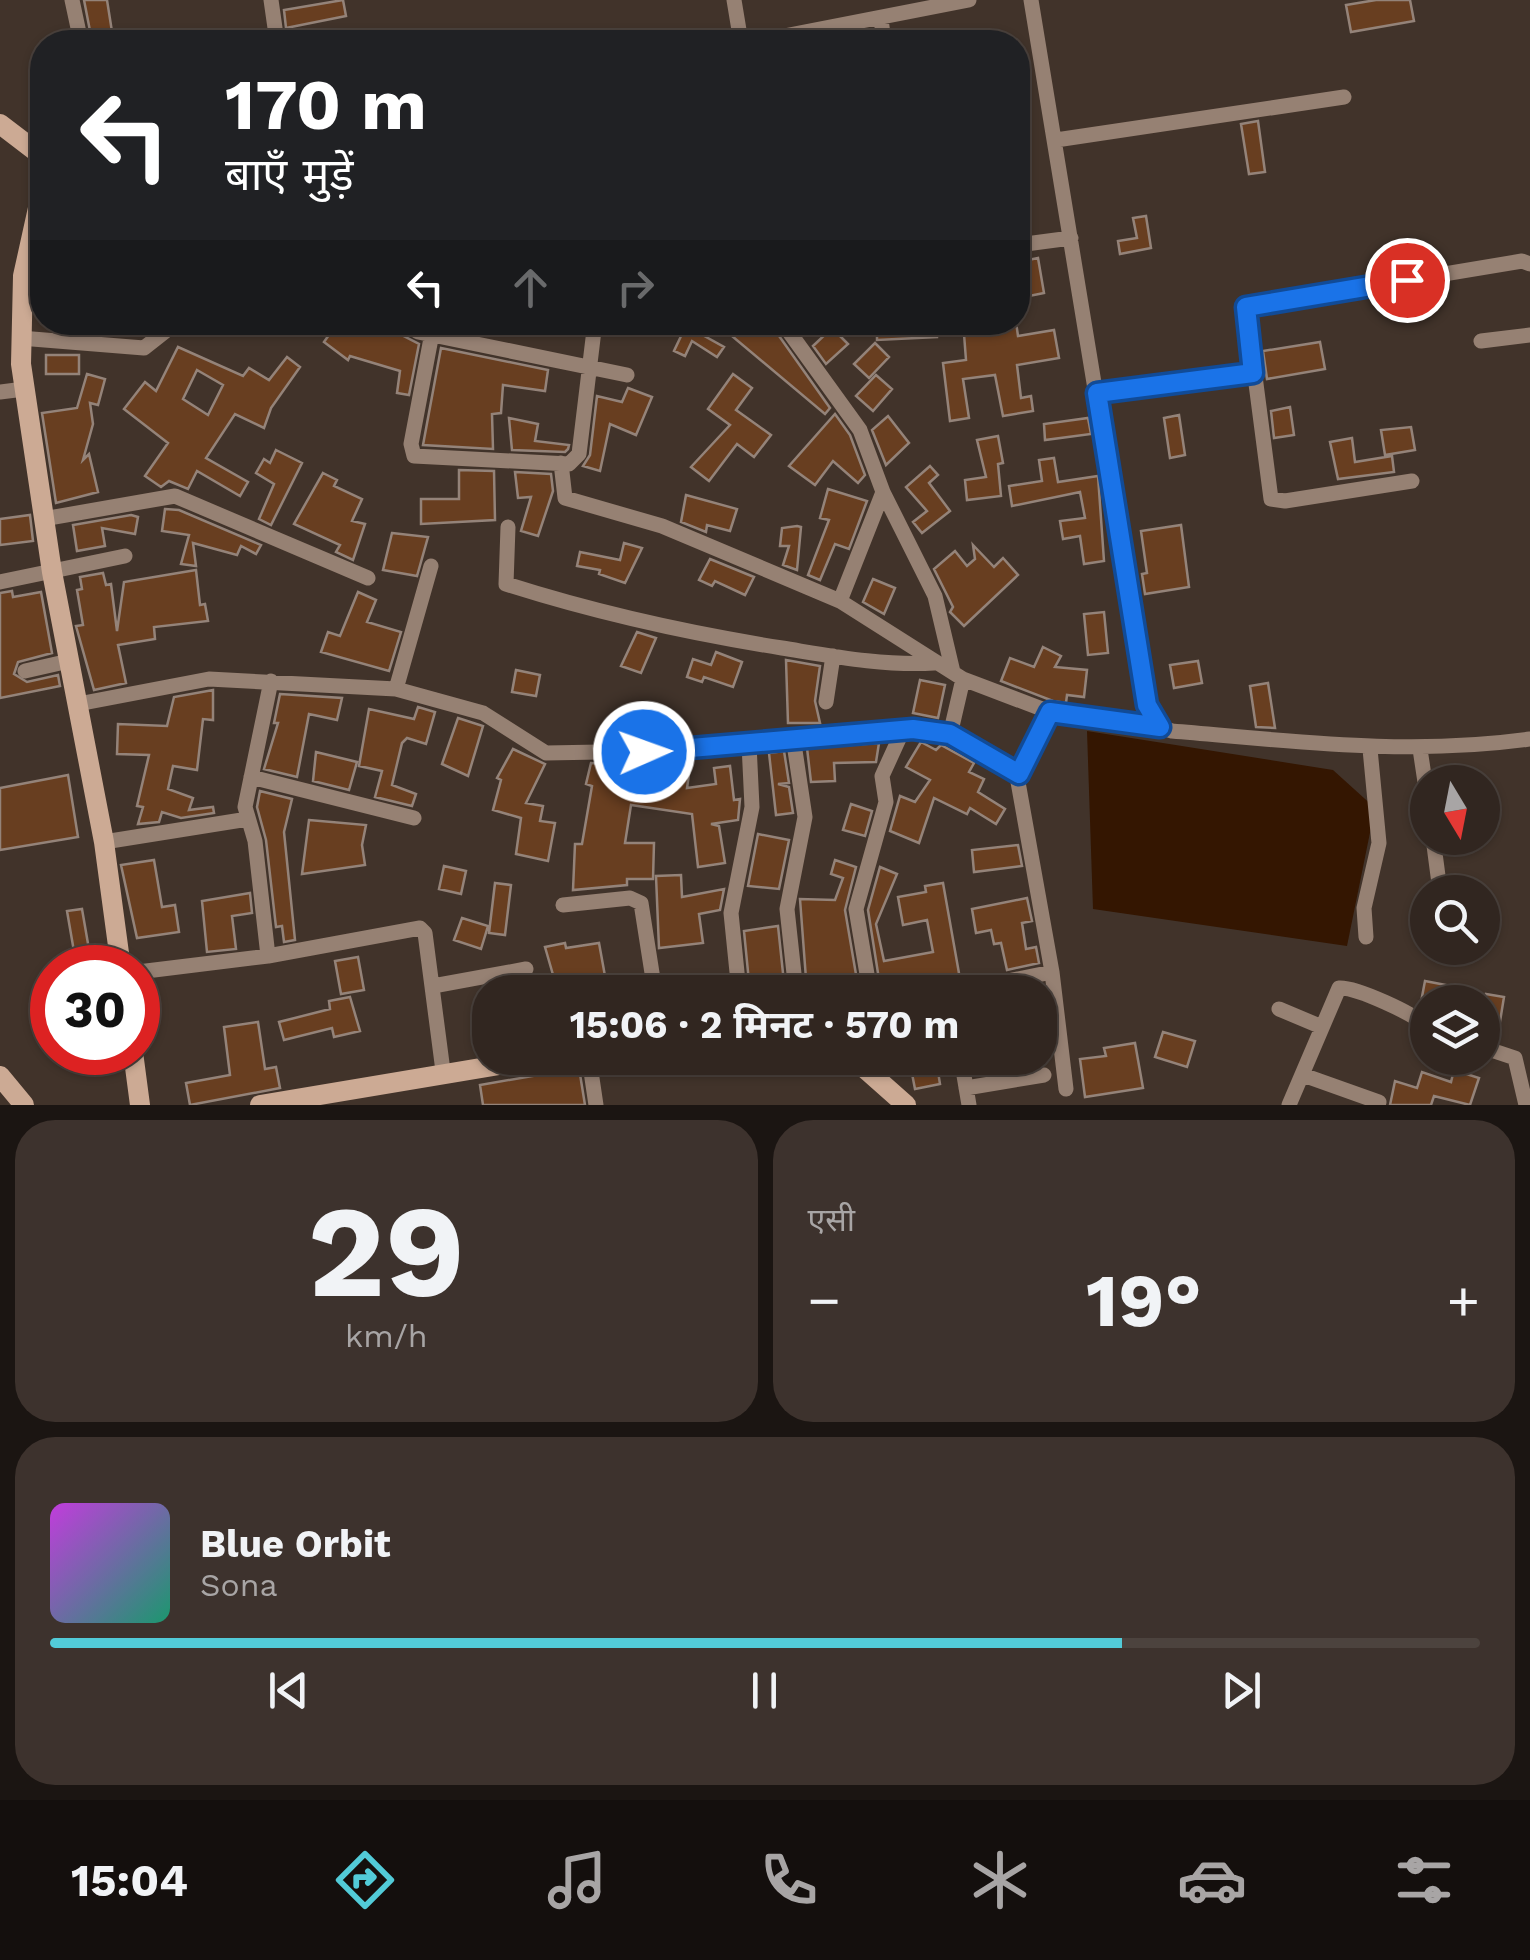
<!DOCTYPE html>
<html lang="hi">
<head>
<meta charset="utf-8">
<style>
  body { margin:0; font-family:"Work Sans","Noto Sans Devanagari",sans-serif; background:#3d322d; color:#f1f3f6; height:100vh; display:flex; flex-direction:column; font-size:38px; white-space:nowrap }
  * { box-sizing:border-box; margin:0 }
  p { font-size:32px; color:#a8a5a5 }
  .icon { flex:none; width:55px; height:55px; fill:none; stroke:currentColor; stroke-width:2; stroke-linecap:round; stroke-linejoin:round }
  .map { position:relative; height:1105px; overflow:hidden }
  .panel { display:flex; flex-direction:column; gap:15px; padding:15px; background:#1b1512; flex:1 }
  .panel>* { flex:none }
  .top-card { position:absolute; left:30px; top:30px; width:1000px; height:305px; border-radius:40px; box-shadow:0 2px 8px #0004,0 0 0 2px #4c433e; background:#202124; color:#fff; overflow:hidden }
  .needle { width:65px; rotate:170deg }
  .fabs { position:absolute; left:1410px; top:765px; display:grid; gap:20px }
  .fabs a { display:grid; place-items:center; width:90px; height:90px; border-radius:50%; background:#312620; box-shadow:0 2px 8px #0004,0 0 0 2px #4c433e; font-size:50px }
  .speed { position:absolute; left:30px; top:945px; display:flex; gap:20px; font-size:50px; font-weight:700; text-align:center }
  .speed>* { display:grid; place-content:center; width:130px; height:130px; border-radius:50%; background:#312620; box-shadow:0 2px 8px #0004,0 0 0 2px #4c433e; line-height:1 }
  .speed .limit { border:15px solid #d22; background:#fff; color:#111 }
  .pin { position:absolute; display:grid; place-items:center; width:85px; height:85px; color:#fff; margin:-42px; border:5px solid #fff; border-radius:50%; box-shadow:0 2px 10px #0007 }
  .me { position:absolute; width:110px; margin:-55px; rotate:88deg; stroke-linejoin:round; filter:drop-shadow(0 0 8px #0008) }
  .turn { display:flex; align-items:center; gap:35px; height:210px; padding:0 30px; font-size:45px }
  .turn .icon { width:130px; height:130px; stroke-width:2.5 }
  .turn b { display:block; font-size:70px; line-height:85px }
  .lanes { display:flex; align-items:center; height:95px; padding:0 30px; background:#0003; justify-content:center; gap:50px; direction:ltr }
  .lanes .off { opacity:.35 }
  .big { font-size:75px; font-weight:700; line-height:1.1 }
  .panel .widget { flex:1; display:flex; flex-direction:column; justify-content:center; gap:15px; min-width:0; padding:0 35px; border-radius:40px; background:#3d322d }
  .panel .dial { align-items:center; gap:0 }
  .dial b { font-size:130px; line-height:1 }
  .song { display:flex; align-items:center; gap:30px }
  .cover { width:120px; height:120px; border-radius:15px; background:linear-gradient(135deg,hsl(290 70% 55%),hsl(160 70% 35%)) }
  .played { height:10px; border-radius:5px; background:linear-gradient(90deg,#52cbd8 75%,#4c433e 75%) }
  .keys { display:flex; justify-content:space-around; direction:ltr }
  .heat { display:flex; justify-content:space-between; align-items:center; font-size:55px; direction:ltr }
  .panel .tiles { flex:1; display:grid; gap:15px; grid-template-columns:1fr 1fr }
  .widget:last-child { grid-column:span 2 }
  .trip { position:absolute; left:472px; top:975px; width:585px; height:100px; border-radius:40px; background:#312620; box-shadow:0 2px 8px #0004,0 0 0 2px #4c433e; font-weight:700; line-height:100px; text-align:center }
  .tab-bar { display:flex; height:160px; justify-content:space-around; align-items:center; background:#140f0d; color:#a8a5a5 }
  .tab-bar .icon { width:70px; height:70px }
  .tab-bar .current { color:#52cbd8 }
  .tab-bar b { font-size:45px; color:#f1f3f6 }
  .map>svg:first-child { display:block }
  .water { fill:#341601 }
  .building { fill:#683e20; stroke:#948379; stroke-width:2.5; fill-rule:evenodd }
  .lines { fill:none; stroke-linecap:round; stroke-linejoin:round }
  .street { stroke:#968173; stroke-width:15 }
  .secondary { stroke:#ccaa94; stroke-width:20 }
  .route-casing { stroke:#114b97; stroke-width:25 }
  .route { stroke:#1a73e8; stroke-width:18 }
</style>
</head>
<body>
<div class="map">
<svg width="1530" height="1105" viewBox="0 0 1530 1105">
  <rect width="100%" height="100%" fill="#41332a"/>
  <path class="water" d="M 1087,731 L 1333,770 L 1375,808 L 1347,946 L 1093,909 Z"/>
  <path class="building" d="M 84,0 L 107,0 L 113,38 L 92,41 Z
    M 343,0 L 346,16 L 286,28 L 284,10 Z
    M 1376,0 L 1410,0 L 1414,21 L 1351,32 L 1346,5 Z
    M 1258,121 L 1265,172 L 1249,174 L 1241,124 Z
    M 1146,216 L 1151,248 L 1120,254 L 1118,241 L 1137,238 L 1133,218 Z
    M 1038,258 L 1044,293 L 1019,298 L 1018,262 Z
    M 338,322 L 391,322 L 396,332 L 419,344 L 409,395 L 397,393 L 400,371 L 350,356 L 348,360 L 324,342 Z
    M 670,322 L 679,322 L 724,347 L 717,357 L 692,341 L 685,356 L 674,351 L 682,334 L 668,326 Z
    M 732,322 L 772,326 L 830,408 L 825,414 L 726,331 Z
    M 998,322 L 1016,322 L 1018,336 L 1054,330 L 1059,358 L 1017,365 L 1021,398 L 1031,396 L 1033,411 L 1003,416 L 995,375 L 963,379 L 969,418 L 950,421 L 943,363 L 966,360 L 964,334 L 999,331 Z
    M 937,324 L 937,337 L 877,340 L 877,327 Z
    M 832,328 L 848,344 L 826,364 L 813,346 Z
    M 1320,342 L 1325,369 L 1267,379 L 1263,351 Z
    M 875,343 L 889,357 L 869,378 L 854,364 Z
    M 178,347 L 243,376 L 249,368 L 269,380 L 287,357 L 300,367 L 271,408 L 264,428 L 235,414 L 206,458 L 248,482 L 240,496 L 197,471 L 188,489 L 169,481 L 161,487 L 145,476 L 168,443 L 124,409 L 145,382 L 156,391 ZM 197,370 L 223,385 L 208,415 L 183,399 Z
    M 441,348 L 548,370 L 545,391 L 503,385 L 501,413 L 492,414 L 493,449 L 423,445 Z
    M 46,355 L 79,355 L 79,374 L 46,374 Z
    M 87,374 L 105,379 L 98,405 L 90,403 L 93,424 L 83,460 L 89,454 L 98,492 L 56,503 L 42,413 L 77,408 Z
    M 733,374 L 752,388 L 736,410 L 771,435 L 754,457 L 737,444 L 709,481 L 691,467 L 730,425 L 708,409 Z
    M 876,375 L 892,389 L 873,411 L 856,396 Z
    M 628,388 L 652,397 L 636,435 L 610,424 L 600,471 L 583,466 L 590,455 L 597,396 L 622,402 Z
    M 1290,407 L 1294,435 L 1274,438 L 1271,411 Z
    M 835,414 L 850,435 L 865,475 L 858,483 L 833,461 L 815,485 L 789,466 Z
    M 1179,415 L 1185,455 L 1170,458 L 1164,418 Z
    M 888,416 L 909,443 L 886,465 L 872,430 Z
    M 509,418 L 538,424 L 535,441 L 569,445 L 568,449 L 565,452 L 512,450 Z
    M 1088,418 L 1091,434 L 1045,440 L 1044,424 Z
    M 1411,427 L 1415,450 L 1385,455 L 1381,430 Z
    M 998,436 L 1003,463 L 998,464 L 1001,496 L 967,500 L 965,480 L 986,477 L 977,440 Z
    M 1352,438 L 1355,462 L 1392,456 L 1394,472 L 1338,479 L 1330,442 Z
    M 276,450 L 302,463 L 271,525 L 259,519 L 274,484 L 256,473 L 264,459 L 270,463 Z
    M 1054,458 L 1058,482 L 1098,476 L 1104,561 L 1084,564 L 1080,536 L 1063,539 L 1060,521 L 1085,518 L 1080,492 L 1012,506 L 1009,486 L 1042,481 L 1039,460 Z
    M 930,466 L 938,475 L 929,483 L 950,511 L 922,533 L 913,522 L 927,511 L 906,487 Z
    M 459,470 L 494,471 L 495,520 L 421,524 L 421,499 L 459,499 Z
    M 515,472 L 551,474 L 553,491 L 538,536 L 521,531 L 531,497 L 518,498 Z
    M 323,473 L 337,480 L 334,486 L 362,499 L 352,521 L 365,524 L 353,560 L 336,552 L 340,545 L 294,524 Z
    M 828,489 L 867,501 L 849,549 L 835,544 L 820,580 L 808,575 L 829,520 L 820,518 Z
    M 686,495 L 737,509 L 730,531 L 707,525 L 706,532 L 681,522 Z
    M 165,509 L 179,510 L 261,545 L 256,554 L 241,546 L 237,555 L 193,543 L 196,566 L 181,564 L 189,535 L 162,531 Z
    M 30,515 L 33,541 L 0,545 L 0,519 Z
    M 131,515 L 138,517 L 135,534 L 102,528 L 105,546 L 77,551 L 73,525 Z
    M 1181,525 L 1189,587 L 1145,594 L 1142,574 L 1147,573 L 1141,531 Z
    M 797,526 L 801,527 L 797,570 L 783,565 L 789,546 L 780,546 L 782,528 Z
    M 392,533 L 428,537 L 417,576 L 383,570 Z
    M 624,543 L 642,548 L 625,583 L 599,574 L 600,570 L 577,566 L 580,552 L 620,560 Z
    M 973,545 L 994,567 L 1003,558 L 1018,575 L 964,626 L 950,612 L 953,607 L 934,569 L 955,551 L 967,566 L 975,559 Z
    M 710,559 L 754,577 L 745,595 L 715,581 L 712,586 L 699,580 Z
    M 196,570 L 200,605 L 205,604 L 208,621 L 154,627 L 155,639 L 118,645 L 126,683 L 94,690 L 76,626 L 83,625 L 77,590 L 82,589 L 80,577 L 103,573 L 106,585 L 111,584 L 117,631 L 124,582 Z
    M 873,579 L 895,588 L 884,614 L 863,602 Z
    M 12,591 L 13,597 L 41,592 L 52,653 L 18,662 L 14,674 L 27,682 L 58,675 L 60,686 L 0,698 L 0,593 Z
    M 358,592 L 376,600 L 367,622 L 401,632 L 389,671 L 321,652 L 328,632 L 340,636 Z
    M 1104,612 L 1108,653 L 1088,655 L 1084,614 Z
    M 637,632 L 656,638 L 641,673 L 621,666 Z
    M 1043,647 L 1061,656 L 1055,667 L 1087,670 L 1084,697 L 1067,695 L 1066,703 L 1053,701 L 1001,681 L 1010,658 L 1034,667 Z
    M 716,652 L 742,662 L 733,687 L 704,677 L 702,682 L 687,677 L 693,659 L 711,665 Z
    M 786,660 L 820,666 L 815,701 L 820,723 L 788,723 Z
    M 1198,661 L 1202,683 L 1174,688 L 1170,665 Z
    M 516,670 L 540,675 L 536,696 L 512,692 Z
    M 920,680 L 945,685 L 938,718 L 913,713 Z
    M 1268,683 L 1275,728 L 1256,727 L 1250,686 Z
    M 213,690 L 213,720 L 203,719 L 197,770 L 173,766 L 168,789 L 193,798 L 189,810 L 213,807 L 214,813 L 181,818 L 162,812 L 159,822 L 138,824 L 143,807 L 137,806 L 149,755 L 117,754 L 118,724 L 167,726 L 174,697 Z
    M 280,694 L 342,698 L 337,720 L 309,714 L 297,777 L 264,769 L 278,723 L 274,723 Z
    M 418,707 L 435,712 L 426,744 L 407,738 L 402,743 L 392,785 L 416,794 L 412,806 L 375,797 L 382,771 L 359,766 L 369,709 L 414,719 Z
    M 458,718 L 483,726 L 468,776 L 442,764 Z
    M 921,742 L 936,750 L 941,745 L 974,763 L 969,772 L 984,779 L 978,792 L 1005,809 L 996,824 L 970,808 L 967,814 L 934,798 L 919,843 L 890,831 L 900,796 L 915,802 L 930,780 L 906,767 Z
    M 879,743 L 876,762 L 834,763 L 835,781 L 811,782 L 807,748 Z
    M 513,749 L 545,764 L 526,803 L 543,806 L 540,821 L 555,823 L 548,861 L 516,854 L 521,818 L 493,810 L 501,780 L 497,778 Z
    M 784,751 L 789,783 L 778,784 L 789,787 L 793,813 L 776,815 L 769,753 Z
    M 316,752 L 357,762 L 349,790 L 313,781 Z
    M 591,763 L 689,774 L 687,788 L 716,784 L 714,768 L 730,766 L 734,800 L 740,799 L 738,820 L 711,824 L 719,826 L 725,863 L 698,867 L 692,814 L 631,805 L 625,843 L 654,843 L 653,879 L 627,879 L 627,885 L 573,890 L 575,844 L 582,844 L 592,786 L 586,784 Z
    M 68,775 L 78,837 L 0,850 L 0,788 Z
    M 260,791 L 292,799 L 284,832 L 295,940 L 284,942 L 282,926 L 276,927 L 266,840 L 257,807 Z
    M 851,804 L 872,811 L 865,836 L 843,830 Z
    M 309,820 L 366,825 L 362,845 L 365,865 L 302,874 Z
    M 758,834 L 789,840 L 779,889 L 748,886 Z
    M 1018,845 L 1022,866 L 974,872 L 972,850 Z
    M 154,860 L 162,907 L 175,905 L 179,932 L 137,938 L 121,865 Z
    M 835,860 L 856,867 L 845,910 L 859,992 L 807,992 L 800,899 L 835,900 L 843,878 L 831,874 Z
    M 444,866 L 466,871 L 461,894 L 439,889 Z
    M 880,867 L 897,874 L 876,924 L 884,961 L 933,952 L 927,920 L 903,925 L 898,897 L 926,892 L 925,886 L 943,883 L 960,979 L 930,989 L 931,992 L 881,992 L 868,910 Z
    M 681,875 L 682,897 L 724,889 L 720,910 L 699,914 L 703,943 L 659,948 L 656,876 Z
    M 495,883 L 511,885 L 505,935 L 489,933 Z
    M 250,893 L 252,913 L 232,916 L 236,949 L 207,952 L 202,901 Z
    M 1027,898 L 1032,921 L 1022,923 L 1026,949 L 1036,947 L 1039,963 L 1007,970 L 1001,943 L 994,944 L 991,930 L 976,933 L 972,909 Z
    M 82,909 L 91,961 L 76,963 L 67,911 Z
    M 462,918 L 488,926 L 481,949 L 454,940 Z
    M 778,926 L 785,992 L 750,992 L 744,931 Z
    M 565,943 L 566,948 L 599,943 L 605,976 L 575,981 L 577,992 L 558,992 L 545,947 Z
    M 358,957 L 364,990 L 341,994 L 335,961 Z
    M 1425,981 L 1451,986 L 1448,1002 L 1421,1002 Z
    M 1486,994 L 1504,997 L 1497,1040 L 1482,1036 Z
    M 350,997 L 360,1031 L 334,1037 L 332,1028 L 284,1040 L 279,1022 L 330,1009 L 329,1001 Z
    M 258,1022 L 265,1069 L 276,1067 L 280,1088 L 190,1105 L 186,1083 L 230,1075 L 224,1027 Z
    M 1163,1032 L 1195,1041 L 1187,1067 L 1155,1057 Z
    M 1135,1043 L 1143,1088 L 1085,1097 L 1080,1059 L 1106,1056 L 1104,1048 Z
    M 909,1058 L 936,1059 L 940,1084 L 915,1089 Z
    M 579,1068 L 585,1105 L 483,1105 L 480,1085 Z
    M 1454,1070 L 1479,1078 L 1470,1105 L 1434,1096 L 1431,1105 L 1390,1105 L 1395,1081 L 1417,1088 L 1422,1072 L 1451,1082 Z"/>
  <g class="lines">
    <path class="street" d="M 72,0 L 81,42
      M 271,0 L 277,42
      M 734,0 L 741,42
      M 1031,0 L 1147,705 L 1159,727 L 1172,731 C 1293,741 1409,756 1530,739
      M 881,19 L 884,42
      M 754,42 L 969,0
      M 1056,140 L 1344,97
      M 1018,245 L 1071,238
      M 402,322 L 418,332 L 627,375
      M 782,322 L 860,430 L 883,492 L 935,596 L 953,672
      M 432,333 L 411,444 L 414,456 L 569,464 L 579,454 L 595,322
      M 20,338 L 144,348 L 177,322
      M 1481,341 L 1530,335
      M 0,392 L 24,389
      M 1097,393 L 1253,373
      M 561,463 L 565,498 L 662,526 L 840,601 L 963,679 L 1050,712 L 1159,727
      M 1412,481 L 1285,501 L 1271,499 L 1246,307 L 1522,261 L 1530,264
      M 43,519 L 175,496 L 368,578
      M 508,527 L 506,584 C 597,613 687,633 782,648 C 832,656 883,666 934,663
      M 0,582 L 125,556
      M 840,601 L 883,492
      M 25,671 L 69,661
      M 396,689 L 431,566
      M 826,702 L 833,656
      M 78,704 L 209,679 L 396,689 L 483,713 L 546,753 L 708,750 L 824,734 L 913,729 L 950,735 L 1019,774
      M 1050,712 L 1018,782 L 1052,972 L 1066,1089
      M 950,735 L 963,679
      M 793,737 L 805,817 L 787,909 L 796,992
      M 1420,749 L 1428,802
      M 251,777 L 414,818
      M 1433,838 L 1440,891
      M 104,842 L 248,819
      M 563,905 L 630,898 L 641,903 L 655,992
      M 1366,937 L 1364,908 L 1379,843 L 1370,749
      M 268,956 L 255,841 L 245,807 L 271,681
      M 138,972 L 268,956 L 420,928 L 425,933 L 443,1071
      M 433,986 L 526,969
      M 739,992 L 731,913 L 752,807 L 749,744
      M 870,992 L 856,909 L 886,802 L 882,776 L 903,730
      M 954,992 L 1052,972
      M 1279,1009 L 1322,1027
      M 1482,1047 L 1515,1058 L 1526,1105
      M 589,1058 L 596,1105
      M 961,1058 L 969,1105
      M 1303,1075 L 1379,1102
      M 966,1088 L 1044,1075
      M 1289,1105 L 1339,988 C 1356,987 1416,1014 1428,1028"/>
    <path class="secondary" d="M 0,124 L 42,156
      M 42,190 L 23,276 L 21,364 L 52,572 L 104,842 L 121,968
      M 133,1052 L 140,1105
      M 853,1058 L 906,1105
      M 0,1076 L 24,1105
      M 260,1105 L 540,1058"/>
  </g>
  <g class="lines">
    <g class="route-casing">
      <path id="route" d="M 644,752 L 913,729 L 950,734 L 1019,774 L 1050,712 L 1160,727 L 1147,705 L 1097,393 L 1253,373 L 1246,307 L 1407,280"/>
    </g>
    <use href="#route" class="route"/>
  </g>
</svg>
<div class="fabs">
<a><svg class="needle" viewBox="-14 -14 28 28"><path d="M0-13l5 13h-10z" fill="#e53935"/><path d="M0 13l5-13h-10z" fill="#a8a5a5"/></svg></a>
<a><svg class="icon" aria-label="search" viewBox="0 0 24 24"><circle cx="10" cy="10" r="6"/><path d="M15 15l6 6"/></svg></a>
<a><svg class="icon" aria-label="layers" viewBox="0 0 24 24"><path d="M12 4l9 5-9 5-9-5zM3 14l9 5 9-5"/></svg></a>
</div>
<div class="speed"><div class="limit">30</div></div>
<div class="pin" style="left:1407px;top:280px;background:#d93025"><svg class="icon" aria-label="arrive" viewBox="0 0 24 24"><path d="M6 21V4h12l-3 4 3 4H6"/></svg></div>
<svg class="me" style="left:644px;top:752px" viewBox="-20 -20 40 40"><circle r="17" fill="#1a73e8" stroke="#fff" stroke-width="3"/><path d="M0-11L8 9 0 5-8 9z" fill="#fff"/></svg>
<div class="trip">15:06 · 2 मिनट · 570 m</div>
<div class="top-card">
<div class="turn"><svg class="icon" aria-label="left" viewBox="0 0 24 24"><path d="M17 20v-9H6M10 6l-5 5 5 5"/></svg><div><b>170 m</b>बाएँ मुड़ें</div></div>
<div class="lanes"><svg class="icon" aria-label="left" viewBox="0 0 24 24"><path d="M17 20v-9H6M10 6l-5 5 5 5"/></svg><svg class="icon off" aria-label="ahead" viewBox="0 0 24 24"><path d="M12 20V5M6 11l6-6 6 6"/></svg><svg class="icon off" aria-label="right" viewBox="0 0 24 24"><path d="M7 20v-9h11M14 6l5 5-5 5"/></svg></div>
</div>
</div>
<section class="panel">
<div class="tiles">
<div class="widget dial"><b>29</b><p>km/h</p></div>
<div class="widget"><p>एसी</p>
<div class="heat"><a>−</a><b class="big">19°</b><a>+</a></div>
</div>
<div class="widget">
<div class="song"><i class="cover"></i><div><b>Blue Orbit</b><p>Sona</p></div></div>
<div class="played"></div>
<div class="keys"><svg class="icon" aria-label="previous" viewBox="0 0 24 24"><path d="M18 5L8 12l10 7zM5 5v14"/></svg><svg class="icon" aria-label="pause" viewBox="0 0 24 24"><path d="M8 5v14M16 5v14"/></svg><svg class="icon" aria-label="next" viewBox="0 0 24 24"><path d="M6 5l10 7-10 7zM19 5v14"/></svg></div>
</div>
</div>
</section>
<nav class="tab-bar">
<b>15:04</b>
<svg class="icon current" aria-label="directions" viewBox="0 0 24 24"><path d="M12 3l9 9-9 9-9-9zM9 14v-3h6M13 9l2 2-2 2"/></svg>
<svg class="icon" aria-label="music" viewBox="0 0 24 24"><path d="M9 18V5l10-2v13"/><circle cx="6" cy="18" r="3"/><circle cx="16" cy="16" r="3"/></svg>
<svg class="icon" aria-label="phone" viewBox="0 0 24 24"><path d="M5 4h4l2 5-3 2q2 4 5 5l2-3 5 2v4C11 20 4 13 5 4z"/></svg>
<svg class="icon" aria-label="climate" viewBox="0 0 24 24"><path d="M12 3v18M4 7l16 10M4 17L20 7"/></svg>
<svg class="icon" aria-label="car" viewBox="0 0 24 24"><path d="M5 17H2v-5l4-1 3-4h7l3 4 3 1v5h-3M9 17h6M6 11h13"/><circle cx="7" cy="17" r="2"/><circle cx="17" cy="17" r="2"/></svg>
<svg class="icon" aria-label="filters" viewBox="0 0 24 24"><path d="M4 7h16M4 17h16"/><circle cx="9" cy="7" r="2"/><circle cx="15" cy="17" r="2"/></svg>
</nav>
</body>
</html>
